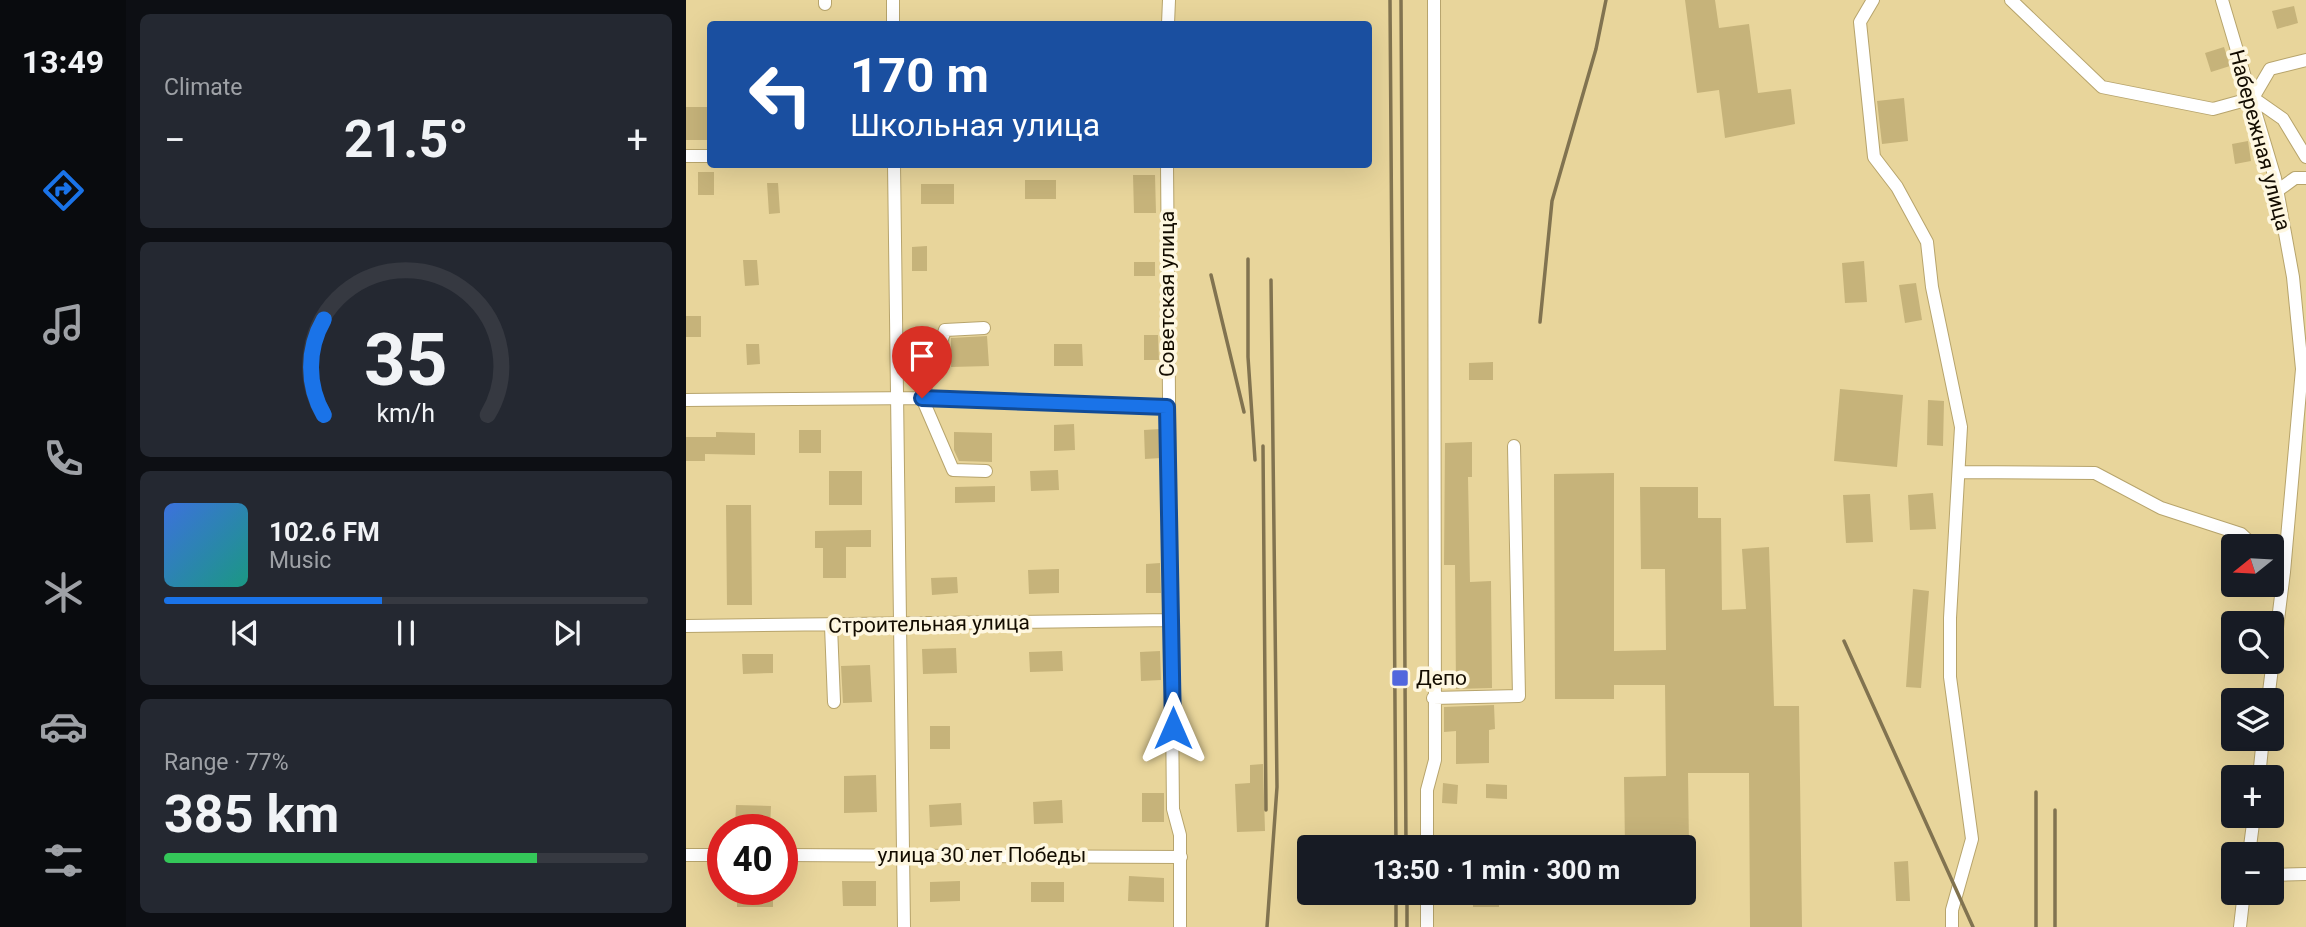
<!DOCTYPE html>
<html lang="en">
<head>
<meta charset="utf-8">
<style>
  body { margin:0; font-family:Roboto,sans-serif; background:#242831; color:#f1f3f6; height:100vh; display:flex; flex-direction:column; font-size:26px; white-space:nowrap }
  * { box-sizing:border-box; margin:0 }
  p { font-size:23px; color:#9ea1a6 }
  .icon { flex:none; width:38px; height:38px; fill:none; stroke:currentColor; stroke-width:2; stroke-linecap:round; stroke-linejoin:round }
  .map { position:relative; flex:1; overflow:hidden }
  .side { display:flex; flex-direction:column; gap:14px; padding:14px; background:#0d0f14; width:560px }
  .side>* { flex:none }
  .top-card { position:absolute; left:21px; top:21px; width:665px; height:147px; border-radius:7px; box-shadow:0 7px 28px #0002; background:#1a4fa0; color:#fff; overflow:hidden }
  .needle { width:46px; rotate:252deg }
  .tools { position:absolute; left:1535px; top:534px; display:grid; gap:14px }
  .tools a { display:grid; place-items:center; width:63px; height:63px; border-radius:7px; background:#171b24; box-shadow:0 7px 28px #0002; font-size:35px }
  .speed { position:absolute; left:21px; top:814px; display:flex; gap:14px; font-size:35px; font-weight:700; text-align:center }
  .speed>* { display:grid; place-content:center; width:91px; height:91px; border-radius:50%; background:#171b24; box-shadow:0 7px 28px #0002; line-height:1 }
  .speed .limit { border:10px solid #d22; background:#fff; color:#111 }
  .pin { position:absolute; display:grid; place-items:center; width:60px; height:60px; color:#fff; margin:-72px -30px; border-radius:50% 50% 50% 0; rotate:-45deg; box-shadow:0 0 7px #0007 }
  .pin .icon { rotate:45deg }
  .me { position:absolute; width:77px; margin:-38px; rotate:0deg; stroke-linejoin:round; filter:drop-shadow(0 0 5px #0008) }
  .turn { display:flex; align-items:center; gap:24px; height:147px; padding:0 28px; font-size:32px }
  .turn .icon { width:91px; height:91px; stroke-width:2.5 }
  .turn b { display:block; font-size:49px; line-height:60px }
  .big { font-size:52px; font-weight:700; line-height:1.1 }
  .side .card { flex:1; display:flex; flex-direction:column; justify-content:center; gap:10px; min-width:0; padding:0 24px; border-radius:10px; background:#242831 }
  .side .dial { align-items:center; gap:0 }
  .dial svg { height:182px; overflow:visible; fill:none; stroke:#363941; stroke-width:7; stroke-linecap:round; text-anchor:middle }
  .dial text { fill:#f1f3f6; stroke:none }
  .song { display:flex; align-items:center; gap:21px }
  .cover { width:84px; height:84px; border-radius:10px; background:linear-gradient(135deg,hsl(220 70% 55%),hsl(170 70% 35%)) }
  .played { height:7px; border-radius:4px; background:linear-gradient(90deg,#1a73e8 45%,#363941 45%) }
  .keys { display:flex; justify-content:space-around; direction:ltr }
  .heat { display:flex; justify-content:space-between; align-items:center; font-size:38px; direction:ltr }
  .charge { height:10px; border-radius:5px; background:linear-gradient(90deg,#34c759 77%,#363941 0) }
  .trip { position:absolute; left:611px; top:835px; width:399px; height:70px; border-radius:7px; background:#171b24; box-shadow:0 7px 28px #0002; font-weight:700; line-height:70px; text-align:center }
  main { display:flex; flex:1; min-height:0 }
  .tabs { display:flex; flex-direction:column; width:126px; justify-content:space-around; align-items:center; background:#090b0e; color:#9ea1a6 }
  .tabs .icon { width:49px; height:49px }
  .tabs .selected { color:#1a73e8 }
  .tabs b { font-size:32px; color:#f1f3f6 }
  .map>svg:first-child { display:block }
  .building { fill:#c6b37a }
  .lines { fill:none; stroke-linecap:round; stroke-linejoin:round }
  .minor-casing { stroke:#b7a46c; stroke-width:14 }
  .minor { stroke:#fff; stroke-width:12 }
  .rail { stroke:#817350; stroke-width:3.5 }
  .route-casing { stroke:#114b97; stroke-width:18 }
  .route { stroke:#1a73e8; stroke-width:12 }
  .poi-dot { fill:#5267dd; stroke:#fef7e0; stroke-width:2.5 }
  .labels { text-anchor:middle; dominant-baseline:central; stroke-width:7; stroke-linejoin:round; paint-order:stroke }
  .street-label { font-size:21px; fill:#130c00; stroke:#fef7e0 }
  .poi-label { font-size:21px; fill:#130c00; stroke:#fef7e0; text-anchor:start }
</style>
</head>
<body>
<main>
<nav class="tabs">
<b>13:49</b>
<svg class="icon selected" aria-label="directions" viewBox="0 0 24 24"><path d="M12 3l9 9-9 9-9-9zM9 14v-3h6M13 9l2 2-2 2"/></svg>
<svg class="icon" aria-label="music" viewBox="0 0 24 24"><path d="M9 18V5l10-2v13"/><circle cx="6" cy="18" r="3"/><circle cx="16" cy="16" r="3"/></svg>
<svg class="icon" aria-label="phone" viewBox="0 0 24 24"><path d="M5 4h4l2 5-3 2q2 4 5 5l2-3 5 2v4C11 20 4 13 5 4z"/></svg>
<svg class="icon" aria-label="climate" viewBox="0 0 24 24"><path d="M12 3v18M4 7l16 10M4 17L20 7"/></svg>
<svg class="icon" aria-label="car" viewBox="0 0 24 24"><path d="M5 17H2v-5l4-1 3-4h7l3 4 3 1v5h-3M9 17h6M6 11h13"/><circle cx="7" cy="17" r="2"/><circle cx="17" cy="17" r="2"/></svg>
<svg class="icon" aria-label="filters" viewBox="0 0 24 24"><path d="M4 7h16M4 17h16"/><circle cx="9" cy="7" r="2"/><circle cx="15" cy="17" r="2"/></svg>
</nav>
<section class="side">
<div class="card"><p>Climate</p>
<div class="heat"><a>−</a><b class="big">21.5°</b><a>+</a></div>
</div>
<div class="card dial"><svg viewBox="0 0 100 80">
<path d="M14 69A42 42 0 1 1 86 69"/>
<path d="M14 69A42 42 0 0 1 14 27" stroke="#1a73e8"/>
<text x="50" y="56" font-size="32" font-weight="700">35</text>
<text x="50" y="72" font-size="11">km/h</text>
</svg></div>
<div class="card">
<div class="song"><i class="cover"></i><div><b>102.6 FM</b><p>Music</p></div></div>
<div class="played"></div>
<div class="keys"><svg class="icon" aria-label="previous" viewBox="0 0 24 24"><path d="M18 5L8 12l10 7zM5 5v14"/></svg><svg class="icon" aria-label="pause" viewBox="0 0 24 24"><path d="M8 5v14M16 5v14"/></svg><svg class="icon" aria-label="next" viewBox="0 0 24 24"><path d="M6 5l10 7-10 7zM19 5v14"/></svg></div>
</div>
<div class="card"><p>Range · 77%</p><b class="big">385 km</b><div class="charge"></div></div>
</section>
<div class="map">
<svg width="1620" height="927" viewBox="0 0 1620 927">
  <rect width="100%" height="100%" fill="#e8d59b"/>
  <path class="building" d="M 999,0 L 1029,0 L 1033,28 L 1063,24 L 1072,93 L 1105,89 L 1109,124 L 1039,138 L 1033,90 L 1011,93 Z
    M 1608,6 L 1612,23 L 1591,29 L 1586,11 Z
    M 1538,47 L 1544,66 L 1525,72 L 1519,53 Z
    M 1218,98 L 1222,141 L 1196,144 L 1191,101 Z
    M 0,107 L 23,107 L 23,140 L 0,140 Z
    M 1562,141 L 1565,161 L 1549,164 L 1546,144 Z
    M 12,172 L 28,172 L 28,195 L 12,195 Z
    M 447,175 L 469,175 L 470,213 L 448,213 Z
    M 339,180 L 370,180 L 370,199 L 339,199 Z
    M 81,183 L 92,183 L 94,213 L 83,214 Z
    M 235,184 L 268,184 L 268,204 L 235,204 Z
    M 241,246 L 241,271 L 226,271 L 226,247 Z
    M 57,260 L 71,260 L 73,285 L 59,286 Z
    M 1178,261 L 1181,302 L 1159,303 L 1156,263 Z
    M 448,262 L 469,262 L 469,276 L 448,276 Z
    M 1230,283 L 1236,320 L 1219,323 L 1213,285 Z
    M 0,316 L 15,316 L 15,337 L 0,337 Z
    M 458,335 L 472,335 L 473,360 L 458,360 Z
    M 301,336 L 303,366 L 265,367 L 265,338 Z
    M 60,344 L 73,344 L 74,364 L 61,365 Z
    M 368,344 L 396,344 L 397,366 L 368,366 Z
    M 807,362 L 807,380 L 783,380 L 783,363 Z
    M 1154,389 L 1217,395 L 1211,467 L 1148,461 Z
    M 1242,400 L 1258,401 L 1257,446 L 1241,445 Z
    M 388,424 L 389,450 L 368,451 L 368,425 Z
    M 474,429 L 475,458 L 459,459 L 458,430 Z
    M 113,430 L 135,430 L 135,453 L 113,453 Z
    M 30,432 L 69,433 L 69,455 L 19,454 L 19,461 L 0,461 L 0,437 L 30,437 Z
    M 268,432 L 306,433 L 306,462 L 273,461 L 268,450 Z
    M 786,442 L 786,477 L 782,477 L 784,582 L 805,581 L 806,688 L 770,689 L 769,565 L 758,565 L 759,443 Z
    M 372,470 L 373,490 L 345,491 L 344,471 Z
    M 143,471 L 176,471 L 176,505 L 143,505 Z
    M 928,473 L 928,651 L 980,650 L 979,569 L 955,569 L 954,487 L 1012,487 L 1012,518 L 1035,518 L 1036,610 L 1060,609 L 1056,549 L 1083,547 L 1088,706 L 1113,706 L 1116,927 L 1064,927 L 1063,773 L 1002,773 L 1003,847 L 939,847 L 938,777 L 980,776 L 979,685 L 928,685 L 928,699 L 869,699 L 868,474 Z
    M 309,486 L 309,502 L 269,503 L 269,487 Z
    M 1247,493 L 1250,529 L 1224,530 L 1222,495 Z
    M 1184,494 L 1187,542 L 1160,543 L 1157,495 Z
    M 40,505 L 65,505 L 66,605 L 41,605 Z
    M 185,530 L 185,547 L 160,547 L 160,578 L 137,578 L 137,548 L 129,548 L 129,531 Z
    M 474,563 L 475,593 L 460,593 L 460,564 Z
    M 373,569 L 373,593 L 343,594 L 342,570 Z
    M 271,577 L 272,593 L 246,595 L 245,578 Z
    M 1227,589 L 1243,591 L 1235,688 L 1220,687 Z
    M 270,648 L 271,673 L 237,674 L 236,649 Z
    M 376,651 L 377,671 L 344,672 L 343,652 Z
    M 474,651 L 475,680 L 455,681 L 454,652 Z
    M 56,654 L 87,654 L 87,673 L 57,674 Z
    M 184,665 L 186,702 L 157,703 L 155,666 Z
    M 808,705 L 809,729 L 803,730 L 803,763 L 770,764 L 770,731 L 758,732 L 758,707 Z
    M 244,726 L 264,726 L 264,749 L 244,749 Z
    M 577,764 L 579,831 L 551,832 L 549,784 L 564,783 L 564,765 Z
    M 190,775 L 191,812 L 158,813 L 158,776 Z
    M 757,783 L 772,785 L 771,804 L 756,803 Z
    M 800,784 L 821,785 L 821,799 L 800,798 Z
    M 456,793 L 478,793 L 478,822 L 456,822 Z
    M 376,800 L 377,823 L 348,824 L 347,802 Z
    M 275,803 L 276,825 L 244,827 L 243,805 Z
    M 50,805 L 85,806 L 84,828 L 49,827 Z
    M 1222,861 L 1224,901 L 1210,901 L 1208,862 Z
    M 443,876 L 478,878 L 478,902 L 442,901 Z
    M 156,881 L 190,881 L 190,906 L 157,906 Z
    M 274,881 L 274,901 L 244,902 L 244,882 Z
    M 345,882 L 378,882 L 378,902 L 345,902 Z
    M 51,889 L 87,889 L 87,907 L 51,907 Z
    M 787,892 L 813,892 L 813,907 L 787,907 Z"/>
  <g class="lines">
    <g class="minor-casing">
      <path id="minor" d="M 139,0 L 139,4
        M 207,0 L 207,24
        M 1187,0 L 1174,22 L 1188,157 L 1211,187 L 1241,242 L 1246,287 L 1275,427 L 1264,618 L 1264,677 L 1286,839 L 1266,910 L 1266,927
        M 1325,0 L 1416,87 L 1527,109 L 1567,98 L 1584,69 L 1620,60
        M 1536,0 L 1589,178 L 1607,277 L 1616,369 L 1598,572 L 1582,700
        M 482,24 L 483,0
        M 1567,98 L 1597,119 L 1620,157
        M 0,156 L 24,156
        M 208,164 L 218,927
        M 481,164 C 481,379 486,594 487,809 L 494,835 L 494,927
        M 1591,191 L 1609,178 L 1620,178
        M 298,328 L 259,330 L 236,398 L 267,470 L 300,471
        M 0,400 L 236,398 L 481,407
        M 1274,472 L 1409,473 L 1475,508 L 1555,534 L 1568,546
        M 0,626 L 486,620
        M 145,626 L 148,702
        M 747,698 L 833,696 L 828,446
        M 1573,777 L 1577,738
        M 741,847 L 741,790 L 749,760 L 748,0
        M 1563,854 L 1568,816
        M 0,855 L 37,855
        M 96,855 L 495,857
        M 1586,875 L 1620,874
        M 741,892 L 741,927
        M 1554,927 L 1558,892"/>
    </g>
    <use href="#minor" class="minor"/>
    <path class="rail" d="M 704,0 L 710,847
      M 715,0 L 720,847
      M 562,259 L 562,357 L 569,460
      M 525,275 L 558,412
      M 854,322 L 866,201 L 910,49 L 920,0
      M 577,446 L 580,810
      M 1158,641 L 1287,927
      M 1350,792 L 1350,927
      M 1369,810 L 1369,927
      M 710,892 L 710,927
      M 721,892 L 721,927
      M 581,927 L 591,787 L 585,280"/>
  </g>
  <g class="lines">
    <g class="route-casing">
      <path id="route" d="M 236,398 L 481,407 L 487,728"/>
    </g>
    <use href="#route" class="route"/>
  </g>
  <rect class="poi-dot" x="705" y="669" width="18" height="18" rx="3.5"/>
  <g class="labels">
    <g class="street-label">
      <text transform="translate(1574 140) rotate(75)">Набережная улица</text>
      <text transform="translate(481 294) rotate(-90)">Советская улица</text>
      <text transform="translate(243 624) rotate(-1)">Строительная улица</text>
      <text x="296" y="855">улица 30 лет Победы</text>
    </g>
    <g class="poi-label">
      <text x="730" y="678">Депо</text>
    </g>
  </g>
</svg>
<div class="tools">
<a><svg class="needle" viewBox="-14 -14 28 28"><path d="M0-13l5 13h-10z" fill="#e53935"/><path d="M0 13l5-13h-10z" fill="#9ea1a6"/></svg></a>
<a><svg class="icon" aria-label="search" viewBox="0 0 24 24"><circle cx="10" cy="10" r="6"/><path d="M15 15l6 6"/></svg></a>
<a><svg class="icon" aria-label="layers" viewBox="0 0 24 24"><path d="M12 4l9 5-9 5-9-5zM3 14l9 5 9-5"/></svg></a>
<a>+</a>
<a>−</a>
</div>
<div class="speed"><div class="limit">40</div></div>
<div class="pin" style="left:236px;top:398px;background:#d93025"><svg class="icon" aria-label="arrive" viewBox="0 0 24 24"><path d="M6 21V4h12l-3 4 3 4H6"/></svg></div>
<svg class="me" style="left:487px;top:728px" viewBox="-20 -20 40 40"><path d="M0-17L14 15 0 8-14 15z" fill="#1a73e8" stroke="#fff" stroke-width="4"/></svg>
<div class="trip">13:50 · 1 min · 300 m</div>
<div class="top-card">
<div class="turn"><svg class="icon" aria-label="left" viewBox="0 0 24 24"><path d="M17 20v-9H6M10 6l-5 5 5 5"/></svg><div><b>170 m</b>Школьная улица</div></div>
</div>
</div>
</main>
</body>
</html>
